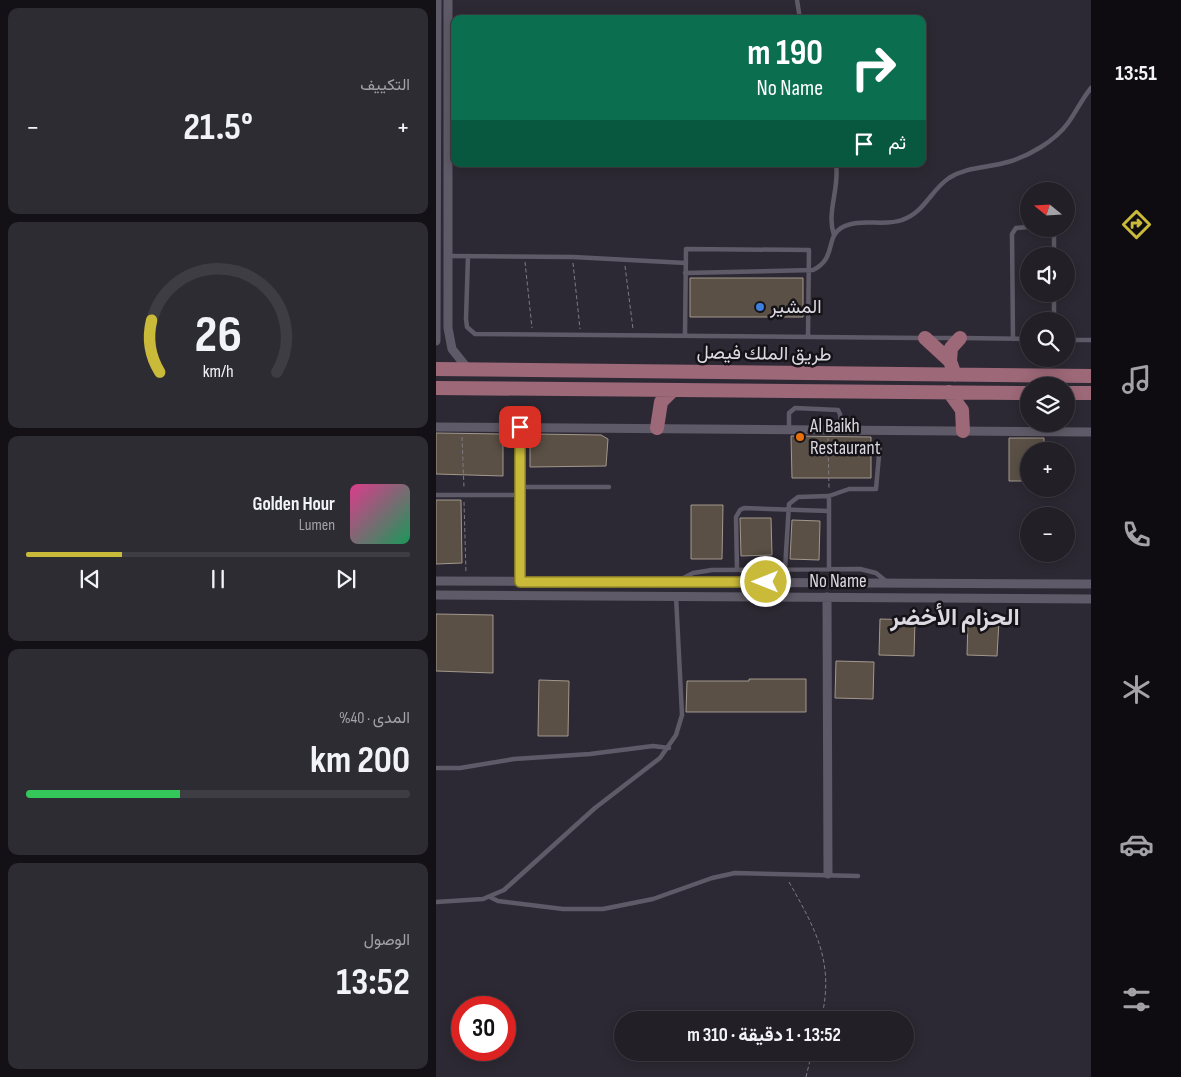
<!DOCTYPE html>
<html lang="ar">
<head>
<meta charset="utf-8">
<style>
  body { margin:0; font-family:"Sofia Sans Condensed",Vazirmatn,sans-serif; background:#2e2c33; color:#f1f3f6; direction:rtl; height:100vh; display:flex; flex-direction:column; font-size:19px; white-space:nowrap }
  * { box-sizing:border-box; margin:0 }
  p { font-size:16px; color:#a2a2a7 }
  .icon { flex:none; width:28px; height:28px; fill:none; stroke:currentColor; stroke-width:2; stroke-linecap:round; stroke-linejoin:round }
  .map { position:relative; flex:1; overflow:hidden; direction:ltr }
  .details { display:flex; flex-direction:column; gap:8px; padding:8px; background:#131115; width:436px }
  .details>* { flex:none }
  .banner { position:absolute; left:15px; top:15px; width:475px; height:152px; border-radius:10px; box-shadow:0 2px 12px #0003,0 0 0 1px #3f3d44; direction:rtl; background:#0b6e4f; color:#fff; overflow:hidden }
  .needle { width:32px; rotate:288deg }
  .controls { position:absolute; left:584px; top:182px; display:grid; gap:10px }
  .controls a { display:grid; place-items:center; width:55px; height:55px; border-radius:50%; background:#221f27; box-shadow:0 2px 12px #0003,0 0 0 1px #3f3d44; font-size:25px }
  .speed { position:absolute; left:15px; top:996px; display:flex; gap:10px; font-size:25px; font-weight:700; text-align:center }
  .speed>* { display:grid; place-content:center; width:65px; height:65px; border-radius:50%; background:#221f27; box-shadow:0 2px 12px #0003,0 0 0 1px #3f3d44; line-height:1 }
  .speed .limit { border:8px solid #d22; background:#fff; color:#111 }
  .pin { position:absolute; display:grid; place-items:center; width:42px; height:42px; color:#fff; margin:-21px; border-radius:10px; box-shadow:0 2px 8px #0006 }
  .me { position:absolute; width:55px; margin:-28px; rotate:270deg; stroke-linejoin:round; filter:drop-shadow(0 0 4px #0008) }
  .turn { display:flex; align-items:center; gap:18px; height:105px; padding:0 20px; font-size:22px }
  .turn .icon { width:65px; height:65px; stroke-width:2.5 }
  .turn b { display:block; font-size:35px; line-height:42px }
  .then { display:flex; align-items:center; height:48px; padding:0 20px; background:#0003; gap:10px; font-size:19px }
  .big { font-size:38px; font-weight:700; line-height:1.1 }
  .details .widget { flex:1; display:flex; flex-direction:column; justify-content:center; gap:8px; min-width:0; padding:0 18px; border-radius:10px; background:#2e2c33 }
  .details .dial { align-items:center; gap:0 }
  .dial svg { height:130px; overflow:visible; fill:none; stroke:#3f3d44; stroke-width:7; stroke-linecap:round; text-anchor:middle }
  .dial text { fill:#f1f3f6; stroke:none }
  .song { display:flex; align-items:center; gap:15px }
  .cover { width:60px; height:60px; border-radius:8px; background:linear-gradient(135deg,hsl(330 70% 55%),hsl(150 70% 35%)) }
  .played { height:5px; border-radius:2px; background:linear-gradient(90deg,#caba3a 25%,#3f3d44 25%) }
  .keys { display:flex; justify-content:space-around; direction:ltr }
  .heat { display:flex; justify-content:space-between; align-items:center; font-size:28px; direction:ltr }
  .charge { height:8px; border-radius:4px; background:linear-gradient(90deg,#34c759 40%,#3f3d44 0) }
  .trip { position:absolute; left:178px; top:1011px; width:300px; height:50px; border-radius:25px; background:#221f27; box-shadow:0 2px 12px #0003,0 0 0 1px #3f3d44; font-weight:700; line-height:50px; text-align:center; direction:rtl }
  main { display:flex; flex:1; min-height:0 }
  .tab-bar { display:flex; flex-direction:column; width:90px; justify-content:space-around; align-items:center; background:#0e0c10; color:#a2a2a7 }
  .tab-bar .icon { width:35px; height:35px }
  .tab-bar .on { color:#caba3a }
  .tab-bar b { font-size:22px; color:#f1f3f6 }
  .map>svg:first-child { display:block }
  .building { fill:#5a5045; stroke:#a3988c }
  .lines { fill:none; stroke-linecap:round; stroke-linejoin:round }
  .path { stroke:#7e7a84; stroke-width:1; stroke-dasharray:4 2.5; stroke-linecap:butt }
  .lane { stroke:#5f5a67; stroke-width:4.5 }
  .street { stroke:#5f5a67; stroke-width:9 }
  .primary { stroke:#9d6878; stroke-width:14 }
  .route-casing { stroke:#837926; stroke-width:12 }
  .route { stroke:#caba3a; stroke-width:9 }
  .shop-dot { fill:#3f7fe0; stroke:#151318; stroke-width:2 }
  .food-dot { fill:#e8710a; stroke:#151318; stroke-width:2 }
  .labels { text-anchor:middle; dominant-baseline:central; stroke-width:5; stroke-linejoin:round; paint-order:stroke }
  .poi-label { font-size:19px; fill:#dcd9e1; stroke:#151318; text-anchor:start }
  .street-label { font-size:19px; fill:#dcd9e1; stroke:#151318 }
  .district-label { font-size:24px; font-weight:bold; fill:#dcd9e1; stroke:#151318 }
</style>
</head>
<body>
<main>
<nav class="tab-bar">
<b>13:51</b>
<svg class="icon on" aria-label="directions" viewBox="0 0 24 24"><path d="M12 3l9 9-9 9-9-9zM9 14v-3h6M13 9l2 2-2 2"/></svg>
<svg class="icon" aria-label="music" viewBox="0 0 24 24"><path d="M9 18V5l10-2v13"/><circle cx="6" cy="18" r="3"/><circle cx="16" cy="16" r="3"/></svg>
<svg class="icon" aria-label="phone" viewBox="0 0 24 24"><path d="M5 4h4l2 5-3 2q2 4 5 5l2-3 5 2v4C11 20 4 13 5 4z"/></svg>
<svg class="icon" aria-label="climate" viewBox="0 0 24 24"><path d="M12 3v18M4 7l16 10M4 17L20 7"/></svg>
<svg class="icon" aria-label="car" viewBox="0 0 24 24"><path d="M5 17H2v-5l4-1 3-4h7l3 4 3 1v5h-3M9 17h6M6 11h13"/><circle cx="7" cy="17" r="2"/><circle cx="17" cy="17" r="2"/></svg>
<svg class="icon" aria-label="filters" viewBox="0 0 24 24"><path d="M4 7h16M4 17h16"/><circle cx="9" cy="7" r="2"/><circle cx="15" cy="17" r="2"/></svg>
</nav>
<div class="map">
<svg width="655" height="1077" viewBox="0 0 655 1077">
  <rect width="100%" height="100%" fill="#2d2934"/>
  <path class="building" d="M 254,278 L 367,278 L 367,317 L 254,317 Z
    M 0,433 L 67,434 L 67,476 L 0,474 Z
    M 99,434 L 165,435 L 172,439 L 170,466 L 94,467 L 94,439 Z
    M 355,436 L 435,437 L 435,478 L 356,478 Z
    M 573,438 L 608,438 L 608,451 L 592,451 L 592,481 L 573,481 Z
    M 0,500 L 25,500 L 26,563 L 0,564 Z
    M 255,505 L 287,505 L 286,559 L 255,559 Z
    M 304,518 L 335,518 L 336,555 L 305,556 Z
    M 356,520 L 384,521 L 383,560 L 354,559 Z
    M 0,614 L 57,615 L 57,673 L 0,671 Z
    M 444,619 L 479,620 L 478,656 L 443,655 Z
    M 532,620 L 563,621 L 561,656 L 531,655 Z
    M 400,661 L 438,662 L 437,699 L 399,698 Z
    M 313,679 L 370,679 L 370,712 L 250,712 L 251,681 L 313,681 Z
    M 103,680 L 133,681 L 132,736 L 102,736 Z"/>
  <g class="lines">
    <path class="path" d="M 89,262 L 96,328
      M 137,263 L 144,329
      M 189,266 L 197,329
      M 26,437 L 28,488
      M 392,438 L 393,489
      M 28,502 L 30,573
      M 353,882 C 380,930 399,963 385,1020
      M 370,1077 L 376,1052"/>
    <path class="lane" d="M 361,0 L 364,19
      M 616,229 L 618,232 L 618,256
      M 398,235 C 390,213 404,187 400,164
      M 12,256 L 137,257 L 250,263
      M 32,256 L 30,319 L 31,327 L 39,334 L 486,338
      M 249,273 L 377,270 C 401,258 389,238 405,228 C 422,217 448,227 466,220 C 488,213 495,190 513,178 C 532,166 552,168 572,162 C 593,156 619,141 632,123 C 640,112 646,99 655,88
      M 618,294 L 618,321
      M 249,336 L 250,249 L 373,250 L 372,336
      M 494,338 L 519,338
      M 526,338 L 592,339
      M 577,339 L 576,234 L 580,228 L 592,227
      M 630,340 L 655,340
      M 353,429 L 353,413 L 359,408 L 402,410 L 404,414 L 406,430
      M 84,487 L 173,487
      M 0,495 L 84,495
      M 349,569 L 353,504 L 362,497 L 393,496 L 413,489 L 440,489 L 444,444
      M 393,569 L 393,496
      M 301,570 L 300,517 L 304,510 L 308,508 L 393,511
      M 242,581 L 257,573 L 276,570 L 424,569 L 440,573 L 451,582
      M 0,768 L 24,768 L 78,759 L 154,754 L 217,746 L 233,748
      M 54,897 L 62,901 L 127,909 L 167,909 L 217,899 L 276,878 L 299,873 L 422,876
      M 0,902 L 47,899 L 68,890 L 159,808 L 224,758 L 240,735 L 246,715 L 240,596"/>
    <path class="street" d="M 12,0 L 12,328 L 16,349 L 32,369
      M 0,341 L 1,0
      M 0,427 L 655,432
      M 0,581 L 655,584
      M 84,582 L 84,427
      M 0,595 L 655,599
      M 391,597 L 392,874"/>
    <path class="primary" d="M 489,338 L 514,361 L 519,375
      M 514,361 L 515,348 L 524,338
      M 0,369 L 655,376
      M 0,388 L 592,393
      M 513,392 L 526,410 L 527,431
      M 630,393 L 655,393
      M 221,428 L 225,402 L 237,390"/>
  </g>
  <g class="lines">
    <g class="route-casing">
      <path id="route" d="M 84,427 L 84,582 L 330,582"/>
    </g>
    <use href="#route" class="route"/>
  </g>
  <circle class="shop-dot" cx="324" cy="307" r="5"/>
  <circle class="food-dot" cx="364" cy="437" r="5"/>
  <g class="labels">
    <g class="poi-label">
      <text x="334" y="307">المشير</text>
      <text x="374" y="426">Al Baikh<tspan x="374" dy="22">Restaurant</tspan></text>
    </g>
    <g class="street-label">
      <text transform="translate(328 354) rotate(1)">طريق الملك فيصل</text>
      <text x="402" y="581">No Name</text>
    </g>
    <g class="district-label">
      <text x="519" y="617">الحزام الأخضر</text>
    </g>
  </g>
</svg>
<div class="controls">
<a><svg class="needle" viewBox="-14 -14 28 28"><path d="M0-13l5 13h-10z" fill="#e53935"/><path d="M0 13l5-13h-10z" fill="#a2a2a7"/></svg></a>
<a><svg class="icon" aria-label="sound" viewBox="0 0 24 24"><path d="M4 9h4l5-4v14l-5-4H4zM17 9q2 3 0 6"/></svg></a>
<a><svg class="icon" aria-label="search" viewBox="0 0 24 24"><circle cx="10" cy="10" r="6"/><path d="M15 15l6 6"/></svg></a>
<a><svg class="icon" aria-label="layers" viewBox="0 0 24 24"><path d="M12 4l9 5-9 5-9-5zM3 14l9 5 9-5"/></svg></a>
<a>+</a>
<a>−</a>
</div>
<div class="speed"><div class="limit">30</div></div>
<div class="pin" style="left:84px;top:427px;background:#d93025"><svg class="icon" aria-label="arrive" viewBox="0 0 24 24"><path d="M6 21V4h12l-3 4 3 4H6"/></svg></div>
<svg class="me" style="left:330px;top:582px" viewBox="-20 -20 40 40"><circle r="17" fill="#caba3a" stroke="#fff" stroke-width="3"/><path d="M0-11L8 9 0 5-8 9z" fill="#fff"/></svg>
<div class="trip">13:52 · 1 دقيقة · 310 m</div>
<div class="banner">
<div class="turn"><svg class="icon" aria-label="right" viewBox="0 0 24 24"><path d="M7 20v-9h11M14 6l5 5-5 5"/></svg><div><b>190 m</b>No Name</div></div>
<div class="then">ثم<svg class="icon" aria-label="arrive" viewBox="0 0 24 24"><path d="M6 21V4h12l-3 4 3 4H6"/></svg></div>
</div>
</div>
<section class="details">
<div class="widget"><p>التكييف</p>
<div class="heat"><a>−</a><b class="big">21.5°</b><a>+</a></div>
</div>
<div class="widget dial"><svg viewBox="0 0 100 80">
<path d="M14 69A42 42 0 1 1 86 69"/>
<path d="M14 69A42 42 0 0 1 9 37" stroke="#caba3a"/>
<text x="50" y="56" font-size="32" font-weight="700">26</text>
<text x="50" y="72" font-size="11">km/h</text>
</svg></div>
<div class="widget">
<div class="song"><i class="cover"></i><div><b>Golden Hour</b><p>Lumen</p></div></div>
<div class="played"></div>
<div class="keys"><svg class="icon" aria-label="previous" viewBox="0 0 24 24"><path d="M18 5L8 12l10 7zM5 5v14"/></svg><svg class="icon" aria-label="pause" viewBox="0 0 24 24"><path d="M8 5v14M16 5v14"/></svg><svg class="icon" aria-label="next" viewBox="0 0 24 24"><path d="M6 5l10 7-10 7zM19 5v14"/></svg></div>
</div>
<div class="widget"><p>المدى · 40%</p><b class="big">200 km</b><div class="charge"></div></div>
<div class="widget"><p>الوصول</p><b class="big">13:52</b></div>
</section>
</main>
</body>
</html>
